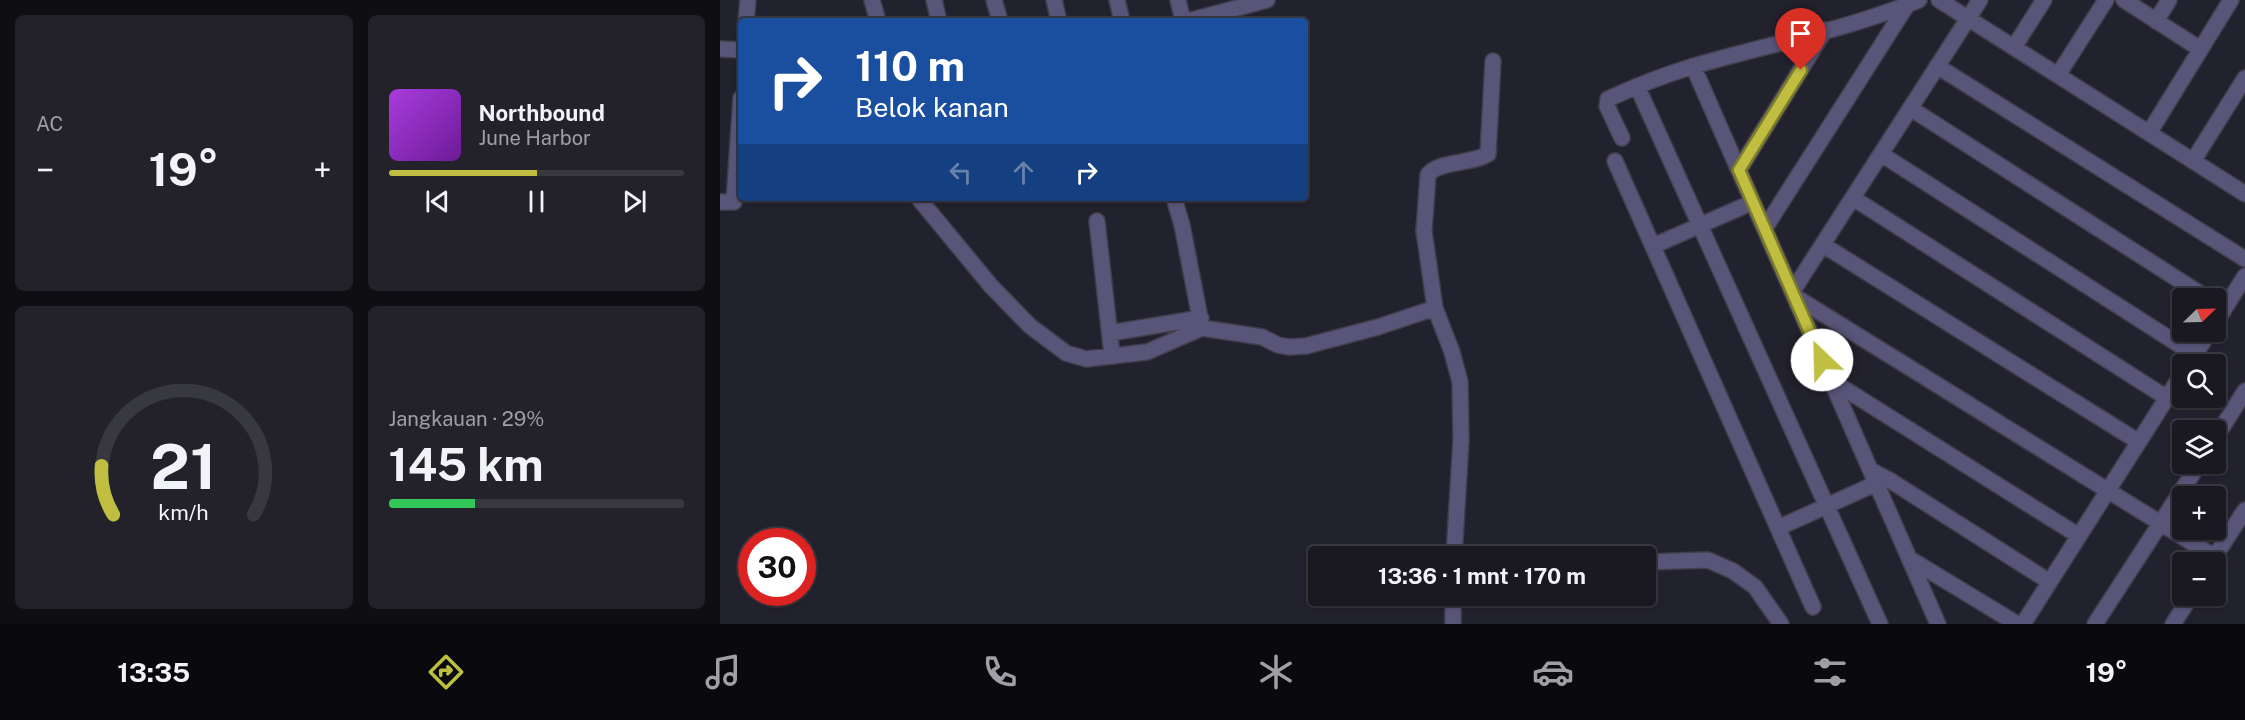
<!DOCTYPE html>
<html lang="id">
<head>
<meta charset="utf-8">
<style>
  body { margin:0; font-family:"Public Sans",sans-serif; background:#23222a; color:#f1f3f6; height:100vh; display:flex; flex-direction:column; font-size:22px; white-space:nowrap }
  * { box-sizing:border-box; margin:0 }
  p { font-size:20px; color:#9fa0a5 }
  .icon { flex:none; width:33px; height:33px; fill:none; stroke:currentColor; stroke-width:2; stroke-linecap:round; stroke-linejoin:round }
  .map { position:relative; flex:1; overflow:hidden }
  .drawer { display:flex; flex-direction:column; gap:15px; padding:15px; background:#0e0e13; width:720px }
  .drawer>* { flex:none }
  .top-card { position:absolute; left:18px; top:18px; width:570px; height:183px; border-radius:6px; box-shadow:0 2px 4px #0004,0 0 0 2px #383840; background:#1a4fa0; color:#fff; overflow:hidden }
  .needle { width:39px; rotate:67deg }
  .fabs { position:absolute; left:1452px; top:288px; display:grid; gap:12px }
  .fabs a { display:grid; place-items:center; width:54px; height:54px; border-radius:6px; background:#1a1922; box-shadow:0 2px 4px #0004,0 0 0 2px #383840; font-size:30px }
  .speed { position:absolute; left:18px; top:528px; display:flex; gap:12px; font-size:30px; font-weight:700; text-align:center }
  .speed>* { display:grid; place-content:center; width:78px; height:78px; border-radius:50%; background:#1a1922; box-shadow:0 2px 4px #0004,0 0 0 2px #383840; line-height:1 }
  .speed .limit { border:9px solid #d22; background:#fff; color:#111 }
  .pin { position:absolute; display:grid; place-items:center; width:51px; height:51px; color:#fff; margin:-62px -26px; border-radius:50% 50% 50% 0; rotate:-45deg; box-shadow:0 0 6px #0007 }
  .pin .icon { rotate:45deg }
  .me { position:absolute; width:66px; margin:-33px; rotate:336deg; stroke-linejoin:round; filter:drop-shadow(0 0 4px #0008) }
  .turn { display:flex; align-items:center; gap:21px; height:126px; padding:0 18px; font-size:27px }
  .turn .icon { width:78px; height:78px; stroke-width:2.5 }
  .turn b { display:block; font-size:42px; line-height:51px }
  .lanes { display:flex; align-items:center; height:57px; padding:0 18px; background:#0003; justify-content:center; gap:30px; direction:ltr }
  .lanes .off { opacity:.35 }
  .big { font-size:45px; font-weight:700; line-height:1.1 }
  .drawer .card { flex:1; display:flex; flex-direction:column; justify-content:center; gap:9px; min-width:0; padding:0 21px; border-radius:9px; background:#23222a }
  .drawer .dial { align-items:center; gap:0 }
  .dial svg { height:156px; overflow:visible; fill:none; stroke:#383840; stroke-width:7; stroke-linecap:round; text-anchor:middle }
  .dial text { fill:#f1f3f6; stroke:none }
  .song { display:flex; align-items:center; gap:18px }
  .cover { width:72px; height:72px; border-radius:9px; background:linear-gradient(135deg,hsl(280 70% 55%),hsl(280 70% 35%)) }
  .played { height:6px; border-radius:3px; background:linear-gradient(90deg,#bfbe41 50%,#383840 50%) }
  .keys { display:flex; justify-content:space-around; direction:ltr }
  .heat { display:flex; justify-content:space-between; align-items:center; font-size:33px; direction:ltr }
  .charge { height:9px; border-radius:4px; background:linear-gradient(90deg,#34c759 29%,#383840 0) }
  .drawer .tiles { flex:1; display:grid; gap:15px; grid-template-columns:repeat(2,1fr) }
  .trip { position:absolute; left:588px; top:546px; width:348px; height:60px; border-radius:6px; background:#1a1922; box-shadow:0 2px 4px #0004,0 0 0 2px #383840; font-weight:700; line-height:60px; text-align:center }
  .tabs { display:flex; height:96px; justify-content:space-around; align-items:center; background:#0a0a0e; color:#9fa0a5 }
  .tabs .icon { width:42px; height:42px }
  .tabs .current { color:#bfbe41 }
  .tabs b { font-size:27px; color:#f1f3f6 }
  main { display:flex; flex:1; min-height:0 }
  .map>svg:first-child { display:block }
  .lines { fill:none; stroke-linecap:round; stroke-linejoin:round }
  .minor-casing { stroke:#3f3e4a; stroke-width:18 }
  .minor { stroke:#595579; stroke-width:15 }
  .route-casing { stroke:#7c7c2a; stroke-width:15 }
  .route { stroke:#bfbe41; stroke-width:10 }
</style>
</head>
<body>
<main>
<section class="drawer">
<div class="tiles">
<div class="card"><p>AC</p>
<div class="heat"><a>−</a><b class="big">19°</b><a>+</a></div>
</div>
<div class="card">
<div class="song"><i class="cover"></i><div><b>Northbound</b><p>June Harbor</p></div></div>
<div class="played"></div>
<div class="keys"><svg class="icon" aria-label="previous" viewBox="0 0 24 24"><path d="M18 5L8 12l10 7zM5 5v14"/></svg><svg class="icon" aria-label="pause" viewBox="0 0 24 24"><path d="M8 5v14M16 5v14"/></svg><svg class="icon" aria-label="next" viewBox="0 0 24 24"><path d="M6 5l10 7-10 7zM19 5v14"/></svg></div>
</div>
<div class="card dial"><svg viewBox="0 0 100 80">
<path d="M14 69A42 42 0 1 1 86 69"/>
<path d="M14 69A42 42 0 0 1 8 44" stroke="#bfbe41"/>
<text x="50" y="56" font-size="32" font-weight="700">21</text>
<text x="50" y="72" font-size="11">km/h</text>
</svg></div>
<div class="card"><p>Jangkauan · 29%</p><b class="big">145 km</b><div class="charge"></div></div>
</div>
</section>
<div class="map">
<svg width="1525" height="624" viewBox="0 0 1525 624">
  <rect width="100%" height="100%" fill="#22212e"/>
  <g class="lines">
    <g class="minor-casing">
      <path id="minor" d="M 152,0 L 158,21
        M 214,0 L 219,21
        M 274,0 L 280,21
        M 334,0 L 339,21
        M 397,0 L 402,21
        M 458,0 L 463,21
        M 1219,0 L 1525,194
        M 1404,0 L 1480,49
        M 26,21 L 28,0
        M 468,21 L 547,0
        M 1436,21 L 1449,0
        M 1294,47 L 1324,0
        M 0,49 L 21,50
        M 973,66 L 1218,624
        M 1217,66 L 1525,259
        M 1338,75 L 1386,0
        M 917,86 L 1160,624
        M 21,98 L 17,157 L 21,158
        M 1190,108 L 1487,298
        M 1429,133 L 1511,0
        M 902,138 L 887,106 L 888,99 C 916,86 944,75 974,66 C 1049,44 1127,30 1199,0
        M 1161,154 L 1475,355
        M 895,161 L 1093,607
        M 1473,161 L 1525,78
        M 1019,170 L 1105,30
        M 454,198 L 462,225 L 482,328
        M 1133,198 L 1447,398
        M 200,200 L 271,286 L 310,326 L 346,353 L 366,359 L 427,352 L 482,328 L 542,337 L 558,345 L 569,347 L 586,346 L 658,327 L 715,308
        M 0,202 L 14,202 L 17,157
        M 377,221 L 392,355
        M 1045,228 L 1187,5
        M 1103,245 L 1419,442
        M 933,246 L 1033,202
        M 1072,292 L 1260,0
        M 1074,296 L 1495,557
        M 1496,322 L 1525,276
        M 390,333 L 481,318
        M 1468,364 L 1490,332
        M 1112,381 L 1359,536
        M 1496,437 L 1525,391
        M 1152,471 L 1171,481 L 1330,582
        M 1058,528 L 1157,483
        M 734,556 L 741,440 L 740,382 L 732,352 L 715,308 L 704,231 L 708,175 C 716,161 753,164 768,154 L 773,61
        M 851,556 L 880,556
        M 1190,559 L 1297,624
        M 926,562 L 988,560 L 1013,571 L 1035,587 L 1061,624
        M 1491,562 L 1525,510
        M 733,596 L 733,624
        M 1303,624 L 1462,374
        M 1375,624 L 1479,464
        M 1453,624 L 1471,596"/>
    </g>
    <use href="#minor" class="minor"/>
  </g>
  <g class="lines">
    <g class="route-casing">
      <path id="route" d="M 1081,70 L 1019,170 L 1102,360"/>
    </g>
    <use href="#route" class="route"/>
  </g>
</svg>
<div class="fabs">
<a><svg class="needle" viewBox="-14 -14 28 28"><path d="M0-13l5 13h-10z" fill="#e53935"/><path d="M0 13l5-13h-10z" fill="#9fa0a5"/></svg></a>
<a><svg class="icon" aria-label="search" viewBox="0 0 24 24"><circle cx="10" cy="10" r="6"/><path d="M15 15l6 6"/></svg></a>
<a><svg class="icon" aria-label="layers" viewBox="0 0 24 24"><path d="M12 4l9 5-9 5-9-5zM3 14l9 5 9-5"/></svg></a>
<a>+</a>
<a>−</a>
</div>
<div class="speed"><div class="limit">30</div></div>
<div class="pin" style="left:1081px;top:70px;background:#d93025"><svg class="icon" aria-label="arrive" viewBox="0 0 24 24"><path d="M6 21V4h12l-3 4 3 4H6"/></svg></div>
<svg class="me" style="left:1102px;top:360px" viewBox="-20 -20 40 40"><circle r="19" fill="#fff"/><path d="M0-13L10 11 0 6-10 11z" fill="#bfbe41"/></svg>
<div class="trip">13:36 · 1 mnt · 170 m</div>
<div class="top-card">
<div class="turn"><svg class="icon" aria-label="right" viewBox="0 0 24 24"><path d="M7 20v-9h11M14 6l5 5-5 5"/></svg><div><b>110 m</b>Belok kanan</div></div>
<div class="lanes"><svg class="icon off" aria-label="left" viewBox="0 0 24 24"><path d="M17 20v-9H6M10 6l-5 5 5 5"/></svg><svg class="icon off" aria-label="ahead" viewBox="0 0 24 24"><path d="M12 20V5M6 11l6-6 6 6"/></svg><svg class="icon" aria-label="right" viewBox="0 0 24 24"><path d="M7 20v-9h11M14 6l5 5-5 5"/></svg></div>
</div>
</div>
</main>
<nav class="tabs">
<b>13:35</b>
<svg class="icon current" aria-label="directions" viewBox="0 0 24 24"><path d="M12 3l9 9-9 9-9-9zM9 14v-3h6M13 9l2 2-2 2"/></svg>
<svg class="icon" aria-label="music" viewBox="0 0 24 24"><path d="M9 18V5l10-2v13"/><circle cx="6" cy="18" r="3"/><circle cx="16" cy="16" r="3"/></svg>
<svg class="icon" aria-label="phone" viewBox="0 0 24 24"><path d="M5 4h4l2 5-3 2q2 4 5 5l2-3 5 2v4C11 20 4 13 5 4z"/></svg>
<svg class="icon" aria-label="climate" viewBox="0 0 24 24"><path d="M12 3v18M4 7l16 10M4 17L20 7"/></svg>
<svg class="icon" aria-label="car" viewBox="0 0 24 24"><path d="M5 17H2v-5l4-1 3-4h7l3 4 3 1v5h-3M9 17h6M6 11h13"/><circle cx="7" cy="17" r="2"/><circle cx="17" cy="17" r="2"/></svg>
<svg class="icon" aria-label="filters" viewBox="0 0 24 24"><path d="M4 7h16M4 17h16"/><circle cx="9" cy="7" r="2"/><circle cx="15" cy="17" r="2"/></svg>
<b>19°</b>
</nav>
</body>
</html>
